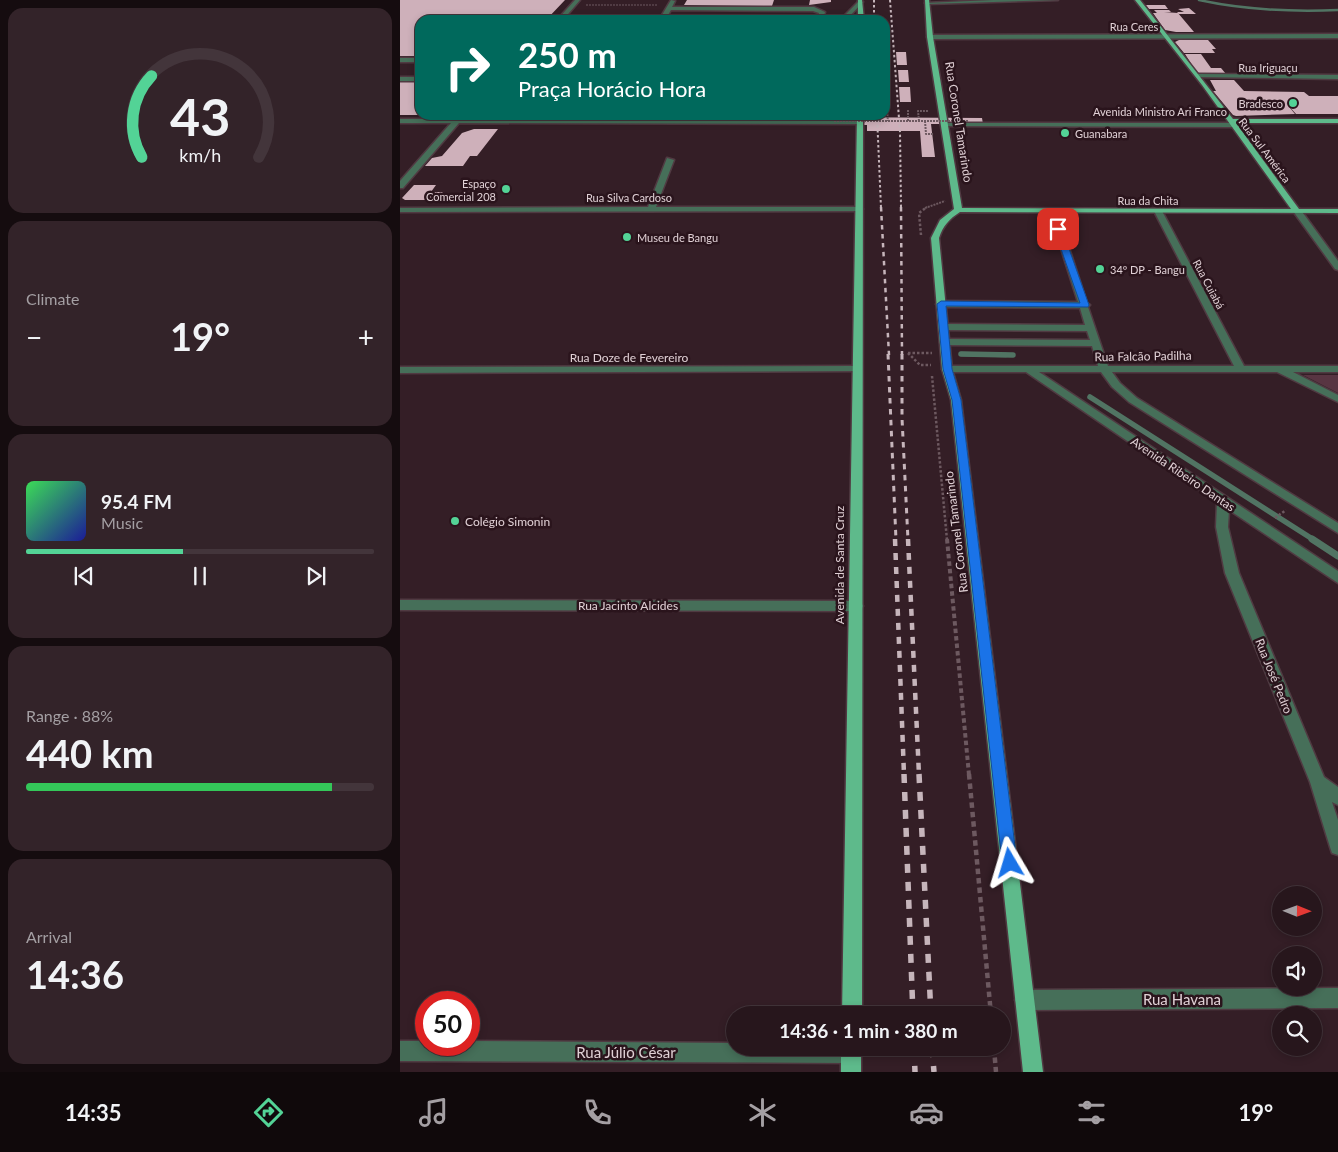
<!DOCTYPE html>
<html lang="en">
<head>
<meta charset="utf-8">
<style>
  body { margin:0; font-family:Lato,sans-serif; background:#332329; color:#f1f3f6; height:100vh; display:flex; flex-direction:column; font-size:19px; white-space:nowrap }
  * { box-sizing:border-box; margin:0 }
  p { font-size:16px; color:#a49fa3 }
  .icon { flex:none; width:28px; height:28px; fill:none; stroke:currentColor; stroke-width:2; stroke-linecap:round; stroke-linejoin:round }
  .map { position:relative; flex:1; overflow:hidden }
  .details { display:flex; flex-direction:column; gap:8px; padding:8px; background:#150c0f; width:400px }
  .details>* { flex:none }
  .hud { position:absolute; left:15px; top:15px; width:475px; height:105px; border-radius:15px; box-shadow:0 2px 8px #0003,0 0 0 1px #43353b; background:#00695c; color:#fff; overflow:hidden }
  .needle { width:32px; rotate:91deg }
  .tools { position:absolute; left:872px; top:886px; display:grid; gap:10px }
  .tools a { display:grid; place-items:center; width:50px; height:50px; border-radius:50%; background:#27161c; box-shadow:0 2px 8px #0003,0 0 0 1px #43353b; font-size:25px }
  .speed { position:absolute; left:15px; top:991px; display:flex; gap:10px; font-size:25px; font-weight:700; text-align:center }
  .speed>* { display:grid; place-content:center; width:65px; height:65px; border-radius:50%; background:#27161c; box-shadow:0 2px 8px #0003,0 0 0 1px #43353b; line-height:1 }
  .speed .limit { border:8px solid #d22; background:#fff; color:#111 }
  .pin { position:absolute; display:grid; place-items:center; width:42px; height:42px; color:#fff; margin:-21px; border-radius:10px; box-shadow:0 2px 8px #0006 }
  .me { position:absolute; width:55px; margin:-28px; rotate:353deg; stroke-linejoin:round; filter:drop-shadow(0 0 4px #0008) }
  .turn { display:flex; align-items:center; gap:18px; height:105px; padding:0 20px; font-size:22px }
  .turn .icon { width:65px; height:65px; stroke-width:2.5 }
  .turn b { display:block; font-size:35px; line-height:42px }
  .big { font-size:38px; font-weight:700; line-height:1.1 }
  .details .widget { flex:1; display:flex; flex-direction:column; justify-content:center; gap:8px; min-width:0; padding:0 18px; border-radius:15px; background:#332329 }
  .details .dial { align-items:center; gap:0 }
  .dial svg { height:130px; overflow:visible; fill:none; stroke:#43353b; stroke-width:7; stroke-linecap:round; text-anchor:middle }
  .dial text { fill:#f1f3f6; stroke:none }
  .song { display:flex; align-items:center; gap:15px }
  .cover { width:60px; height:60px; border-radius:8px; background:linear-gradient(135deg,hsl(130 70% 55%),hsl(240 70% 35%)) }
  .played { height:5px; border-radius:2px; background:linear-gradient(90deg,#53d396 45%,#43353b 45%) }
  .keys { display:flex; justify-content:space-around; direction:ltr }
  .heat { display:flex; justify-content:space-between; align-items:center; font-size:28px; direction:ltr }
  .charge { height:8px; border-radius:4px; background:linear-gradient(90deg,#34c759 88%,#43353b 0) }
  .trip { position:absolute; left:326px; top:1006px; width:285px; height:50px; border-radius:25px; background:#27161c; box-shadow:0 2px 8px #0003,0 0 0 1px #43353b; font-weight:700; line-height:50px; text-align:center }
  .tabs { display:flex; height:80px; justify-content:space-around; align-items:center; background:#10090b; color:#a49fa3 }
  .tabs .icon { width:35px; height:35px }
  .tabs .selected { color:#53d396 }
  .tabs b { font-size:22px; color:#f1f3f6 }
  main { display:flex; flex:1; min-height:0 }
  .map>svg:first-child { display:block }
  .green { fill:#583542 }
  .lines { fill:none; stroke-linecap:round; stroke-linejoin:round }
  .stream-far3 { stroke:#517463; stroke-width:2.5 }
  .stream-far2 { stroke:#517463; stroke-width:4.5 }
  .stream-far1 { stroke:#517463; stroke-width:5.5 }
  .stream { stroke:#517463; stroke-width:7 }
  .building { fill:#ceb0ba }
  .minor-casing { stroke:#503a42; stroke-width:3 }
  .major-casing { stroke:#503a42; stroke-width:3 }
  .path-far4 { stroke:#6d5960; stroke-width:1; stroke-dasharray:2 1; stroke-linecap:butt }
  .path-far3 { stroke:#6d5960; stroke-width:2; stroke-dasharray:2 1; stroke-linecap:butt }
  .path-far2 { stroke:#6d5960; stroke-width:2.5; stroke-dasharray:2.5 2; stroke-linecap:butt }
  .path-far1 { stroke:#6d5960; stroke-width:4; stroke-dasharray:4.5 3; stroke-linecap:butt }
  .path { stroke:#6d5960; stroke-width:4.5; stroke-dasharray:5.5 4; stroke-linecap:butt }
  .minor { fill:#466f59; fill-rule:evenodd }
  .major { fill:#5eba8b; fill-rule:evenodd }
  .rail-far4 { stroke:#c6b5bb; stroke-width:2; stroke-dasharray:2.5 2.5; stroke-linecap:butt }
  .rail-far3 { stroke:#c6b5bb; stroke-width:2.5; stroke-dasharray:4.5 4.5; stroke-linecap:butt }
  .rail-far2 { stroke:#c6b5bb; stroke-width:3; stroke-dasharray:5.5 5.5; stroke-linecap:butt }
  .rail-far1 { stroke:#c6b5bb; stroke-width:4.5; stroke-dasharray:7 7; stroke-linecap:butt }
  .rail { stroke:#c6b5bb; stroke-width:5.5; stroke-dasharray:9 9; stroke-linecap:butt }
  .path-bridge { stroke:#6d5960; stroke-width:2; stroke-dasharray:2 1; stroke-linecap:butt }
  .route { fill:#1a73e8; stroke:#114b97 }
  .poi-dot { fill:#53d396; stroke:#2a141c; stroke-width:2 }
  .labels { text-anchor:middle; dominant-baseline:central; stroke-width:5; stroke-linejoin:round; paint-order:stroke }
  .far-street-label { font-size:11px; fill:#e0d0d5; stroke:#2a141c }
  .far-poi-label { font-size:11px; fill:#e0d0d5; stroke:#2a141c; text-anchor:start }
  .street-label { font-size:12px; fill:#e0d0d5; stroke:#2a141c }
  .poi-label { font-size:12px; fill:#e0d0d5; stroke:#2a141c; text-anchor:start }
  .near-street-label { font-size:15px; fill:#e0d0d5; stroke:#2a141c }
</style>
</head>
<body>
<main>
<section class="details">
<div class="widget dial"><svg viewBox="0 0 100 80">
<path d="M14 69A42 42 0 1 1 86 69"/>
<path d="M14 69A42 42 0 0 1 20 19" stroke="#53d396"/>
<text x="50" y="56" font-size="32" font-weight="700">43</text>
<text x="50" y="72" font-size="11">km/h</text>
</svg></div>
<div class="widget"><p>Climate</p>
<div class="heat"><a>−</a><b class="big">19°</b><a>+</a></div>
</div>
<div class="widget">
<div class="song"><i class="cover"></i><div><b>95.4 FM</b><p>Music</p></div></div>
<div class="played"></div>
<div class="keys"><svg class="icon" aria-label="previous" viewBox="0 0 24 24"><path d="M18 5L8 12l10 7zM5 5v14"/></svg><svg class="icon" aria-label="pause" viewBox="0 0 24 24"><path d="M8 5v14M16 5v14"/></svg><svg class="icon" aria-label="next" viewBox="0 0 24 24"><path d="M6 5l10 7-10 7zM19 5v14"/></svg></div>
</div>
<div class="widget"><p>Range · 88%</p><b class="big">440 km</b><div class="charge"></div></div>
<div class="widget"><p>Arrival</p><b class="big">14:36</b></div>
</section>
<div class="map">
<svg width="938" height="1072" viewBox="0 0 938 1072">
  <rect width="100%" height="100%" fill="#341e26"/>
  <path class="green" d="M 903,375 L 938,375 L 938,393 Z"/>
  <g class="lines">
    <path class="stream-far3" d="M 799,0 C 845,10 891,12 938,10"/>
    <path class="stream-far2" d="M 561,354 L 606,355"/>
    <path class="stream-far1" d="M 561,354 L 613,355
      M 690,397 L 914,540"/>
    <path class="stream" d="M 912,539 L 938,556"/>
  </g>
  <path class="building" d="M 0,0 L 165,0 L 146,20 L 20,20 L 20,56 L 0,56 Z
    M 287,0 L 374,0 L 372,6 L 284,5 Z
    M 410,0 L 431,0 L 431,2 L 409,5 Z
    M 746,5 L 765,5 L 768,9 L 749,9 Z
    M 789,8 L 796,14 L 779,14 L 777,12 L 784,12 L 778,9 Z
    M 754,10 L 769,10 L 771,12 L 764,12 L 778,13 L 794,32 L 776,32 L 765,30 L 753,13 L 757,13 Z
    M 779,40 L 808,40 L 816,49 L 812,49 L 815,53 L 784,53 L 775,42 Z
    M 496,52 L 506,52 L 507,65 L 497,65 Z
    M 785,54 L 801,54 L 811,68 L 821,68 L 826,74 L 797,73 Z
    M 485,58 L 487,58 L 489,102 L 485,102 Z
    M 498,70 L 508,70 L 509,82 L 499,82 Z
    M 0,80 L 20,80 L 20,115 L 0,115 Z
    M 810,80 L 834,80 L 844,91 L 904,92 L 909,96 L 938,96 L 938,114 L 896,114 L 886,103 L 895,114 L 836,116 L 833,115 L 813,91 L 816,91 Z
    M 499,87 L 510,87 L 511,102 L 500,102 Z
    M 419,117 L 582,118 L 583,124 L 531,124 L 535,157 L 522,157 L 520,131 L 467,131 L 467,125 L 418,125 Z
    M 74,129 L 98,129 L 77,156 L 70,156 L 63,166 L 25,166 L 32,158 L 42,156 L 62,133 Z
    M 14,185 L 36,185 L 31,192 L 43,192 L 37,200 L 5,200 L 2,198 Z"/>
  <g class="lines">
    <g class="minor-casing">
      <path id="minor" d="M 175,0 L 180,0 L 163,20 L 157,20 Z
        M 271,0 L 275,1 L 272,7 L 414,7 L 425,12 L 423,20 L 417,20 L 419,13 L 413,11 L 271,10 L 265,20 L 259,20 Z
        M 593,0 L 658,0 L 527,4 L 525,3 Z
        M 459,1 L 463,2 L 446,20 L 440,20 Z
        M 938,34 L 938,38 L 530,39 L 527,37 L 530,35 Z
        M 0,58 L 20,58 L 20,62 L 0,62 Z
        M 798,74 L 938,75 L 938,79 L 796,77 Z
        M 0,77 L 20,77 L 20,81 L 0,81 Z
        M 58,115 L 61,117 L 60,119 L 460,120 L 463,122 L 460,124 L 59,123 L 3,188 L 0,188 L 0,181 L 51,123 L 0,123 L 0,119 L 54,119 Z
        M 544,123 L 832,123 L 835,125 L 832,127 L 542,126 L 542,124 Z
        M 267,158 L 274,160 L 256,207 L 459,207 L 463,209 L 459,211 L 0,212 L 0,208 L 248,207 Z
        M 650,209 L 657,211 L 687,303 L 690,305 L 688,307 L 708,366 L 834,366 L 754,211 L 758,209 L 762,211 L 844,366 L 938,366 L 938,372 L 893,372 L 938,395 L 938,402 L 877,372 L 712,372 L 720,383 L 737,398 L 938,523 L 938,533 L 729,402 L 712,387 L 701,372 L 639,372 L 938,571 L 938,583 L 829,510 L 828,527 L 839,573 L 924,777 L 938,787 L 938,805 L 932,802 L 938,820 L 938,855 L 932,853 L 930,847 L 910,782 L 825,573 L 816,527 L 817,502 L 626,372 L 547,372 L 542,369 L 547,366 L 698,366 L 692,346 L 545,345 L 540,342 L 545,339 L 690,340 L 687,331 L 544,330 L 539,327 L 544,324 L 685,325 L 680,308 L 541,307 L 536,304 L 541,301 L 678,302 L 649,211 Z
        M 894,209 L 900,209 L 938,261 L 938,270 L 935,269 L 893,211 Z
        M 458,366 L 462,367 L 462,371 L 0,373 L 0,367 Z
        M 0,600 L 456,601 L 461,602 L 463,606 L 461,610 L 456,611 L 0,610 Z
        M 938,988 L 938,1008 L 625,1010 L 618,1007 L 615,1000 L 618,993 L 625,990 Z
        M 0,1041 L 26,1041 L 26,1045 L 69,1045 L 69,1041 L 335,1043 L 335,1048 L 459,1048 L 461,1053 L 458,1060 L 451,1063 L 0,1061 Z"/>
    </g>
    <g class="major-casing">
      <path id="major" d="M 458,0 L 462,0 L 464,20 L 458,20 Z
        M 525,0 L 529,0 L 533,37 L 562,208 L 891,209 L 802,85 L 735,0 L 740,0 L 833,119 L 938,119 L 938,123 L 836,123 L 899,209 L 938,209 L 938,213 L 560,212 C 549,219 543,226 539,238 L 552,369 L 561,400 L 643,1072 L 623,1072 L 551,400 L 542,369 L 531,238 L 540,220 L 554,209 L 527,37 Z
        M 457,115 L 463,115 L 462,1015 L 442,1015 Z
        M 441,1048 L 461,1048 L 461,1072 L 441,1072 Z"/>
    </g>
    <path class="path-far4" d="M 186,5 L 257,5"/>
    <path class="path-far3" d="M 508,110 L 508,121
      M 487,111 L 488,121
      M 519,121 L 518,111 L 529,111
      M 525,121 L 526,134 L 534,134
      M 525,208 L 545,201"/>
    <path class="path-far2" d="M 521,235 L 519,213 L 527,207
      M 508,353 L 520,365 L 531,365
      M 508,353 L 532,353
      M 532,376 L 547,540
      M 875,518 L 886,510"/>
    <path class="path-far1" d="M 547,539 L 569,775"/>
    <path class="path" d="M 569,774 L 591,1015
      M 594,1048 L 596,1072"/>
    <use href="#minor" class="minor"/>
    <use href="#major" class="major"/>
    <path class="rail-far4" d="M 474,0 L 474,20
      M 490,0 L 500,132 L 501,208
      M 477,115 L 481,208"/>
    <path class="rail-far3" d="M 481,207 L 489,355
      M 501,207 L 502,355"/>
    <path class="rail-far2" d="M 488,354 L 496,540
      M 502,354 L 502,418 L 508,540"/>
    <path class="rail-far1" d="M 495,539 L 504,775
      M 508,539 L 519,775"/>
    <path class="rail" d="M 504,774 L 513,1015
      M 519,774 L 531,1015
      M 514,1048 L 515,1072
      M 532,1048 L 534,1072"/>
    <path class="path-bridge" d="M 434,121 L 569,121"/>
  </g>
  <path class="route" d="M 656,227 L 662,229 L 689,305 L 688,307 L 546,306 L 552,369 L 561,400 L 617,863 L 615,869 L 610,871 L 604,869 L 602,863 L 552,400 L 543,369 L 537,304 L 541,301 L 680,303 L 654,229 Z"/>
  <g class="poi-dot">
    <circle cx="893" cy="103" r="5"/>
    <circle cx="665" cy="133" r="5"/>
    <circle cx="106" cy="189" r="5"/>
    <circle cx="227" cy="237" r="5"/>
    <circle cx="700" cy="269" r="5"/>
    <circle cx="55" cy="521" r="5"/>
  </g>
  <g class="labels">
    <g class="far-street-label">
      <text x="734" y="26">Rua Ceres</text>
      <text x="868" y="67">Rua Iriguaçu</text>
      <text x="760" y="111">Avenida Ministro Ari Franco</text>
      <text transform="translate(865 150) rotate(53)">Rua Sul América</text>
      <text x="229" y="197">Rua Silva Cardoso</text>
      <text x="748" y="200">Rua da Chita</text>
      <text transform="translate(809 284) rotate(62)">Rua Cuiabá</text>
    </g>
    <g class="far-poi-label">
      <text x="883" y="103" text-anchor="end">Bradesco</text>
      <text x="675" y="133">Guanabara</text>
      <text x="96" y="183" text-anchor="end">Espaço<tspan x="96" dy="13">Comercial 208</tspan></text>
      <text x="237" y="237">Museu de Bangu</text>
      <text x="710" y="269">34º DP - Bangu</text>
    </g>
    <g class="street-label">
      <text transform="translate(559 122) rotate(81)">Rua Coronel Tamarindo</text>
      <text transform="translate(743 356) rotate(-1)">Rua Falcão Padilha</text>
      <text x="229" y="357">Rua Doze de Fevereiro</text>
      <text transform="translate(783 474) rotate(34)">Avenida Ribeiro Dantas</text>
      <text transform="translate(556 532) rotate(-97)">Rua Coronel Tamarindo</text>
      <text transform="translate(439 565) rotate(-90)">Avenida de Santa Cruz</text>
      <text x="228" y="605">Rua Jacinto Alcides</text>
      <text transform="translate(874 676) rotate(68)">Rua José Pedro</text>
    </g>
    <g class="poi-label">
      <text x="65" y="521">Colégio Simonin</text>
    </g>
    <g class="near-street-label">
      <text x="782" y="999">Rua Havana</text>
      <text x="226" y="1052">Rua Júlio César</text>
    </g>
  </g>
</svg>
<div class="tools">
<a><svg class="needle" viewBox="-14 -14 28 28"><path d="M0-13l5 13h-10z" fill="#e53935"/><path d="M0 13l5-13h-10z" fill="#a49fa3"/></svg></a>
<a><svg class="icon" aria-label="sound" viewBox="0 0 24 24"><path d="M4 9h4l5-4v14l-5-4H4zM17 9q2 3 0 6"/></svg></a>
<a><svg class="icon" aria-label="search" viewBox="0 0 24 24"><circle cx="10" cy="10" r="6"/><path d="M15 15l6 6"/></svg></a>
</div>
<div class="speed"><div class="limit">50</div></div>
<div class="pin" style="left:658px;top:229px;background:#d93025"><svg class="icon" aria-label="arrive" viewBox="0 0 24 24"><path d="M6 21V4h12l-3 4 3 4H6"/></svg></div>
<svg class="me" style="left:610px;top:863px" viewBox="-20 -20 40 40"><path d="M0-17L14 15 0 8-14 15z" fill="#1a73e8" stroke="#fff" stroke-width="4"/></svg>
<div class="trip">14:36 · 1 min · 380 m</div>
<div class="hud">
<div class="turn"><svg class="icon" aria-label="right" viewBox="0 0 24 24"><path d="M7 20v-9h11M14 6l5 5-5 5"/></svg><div><b>250 m</b>Praça Horácio Hora</div></div>
</div>
</div>
</main>
<nav class="tabs">
<b>14:35</b>
<svg class="icon selected" aria-label="directions" viewBox="0 0 24 24"><path d="M12 3l9 9-9 9-9-9zM9 14v-3h6M13 9l2 2-2 2"/></svg>
<svg class="icon" aria-label="music" viewBox="0 0 24 24"><path d="M9 18V5l10-2v13"/><circle cx="6" cy="18" r="3"/><circle cx="16" cy="16" r="3"/></svg>
<svg class="icon" aria-label="phone" viewBox="0 0 24 24"><path d="M5 4h4l2 5-3 2q2 4 5 5l2-3 5 2v4C11 20 4 13 5 4z"/></svg>
<svg class="icon" aria-label="climate" viewBox="0 0 24 24"><path d="M12 3v18M4 7l16 10M4 17L20 7"/></svg>
<svg class="icon" aria-label="car" viewBox="0 0 24 24"><path d="M5 17H2v-5l4-1 3-4h7l3 4 3 1v5h-3M9 17h6M6 11h13"/><circle cx="7" cy="17" r="2"/><circle cx="17" cy="17" r="2"/></svg>
<svg class="icon" aria-label="filters" viewBox="0 0 24 24"><path d="M4 7h16M4 17h16"/><circle cx="9" cy="7" r="2"/><circle cx="15" cy="17" r="2"/></svg>
<b>19°</b>
</nav>
</body>
</html>
